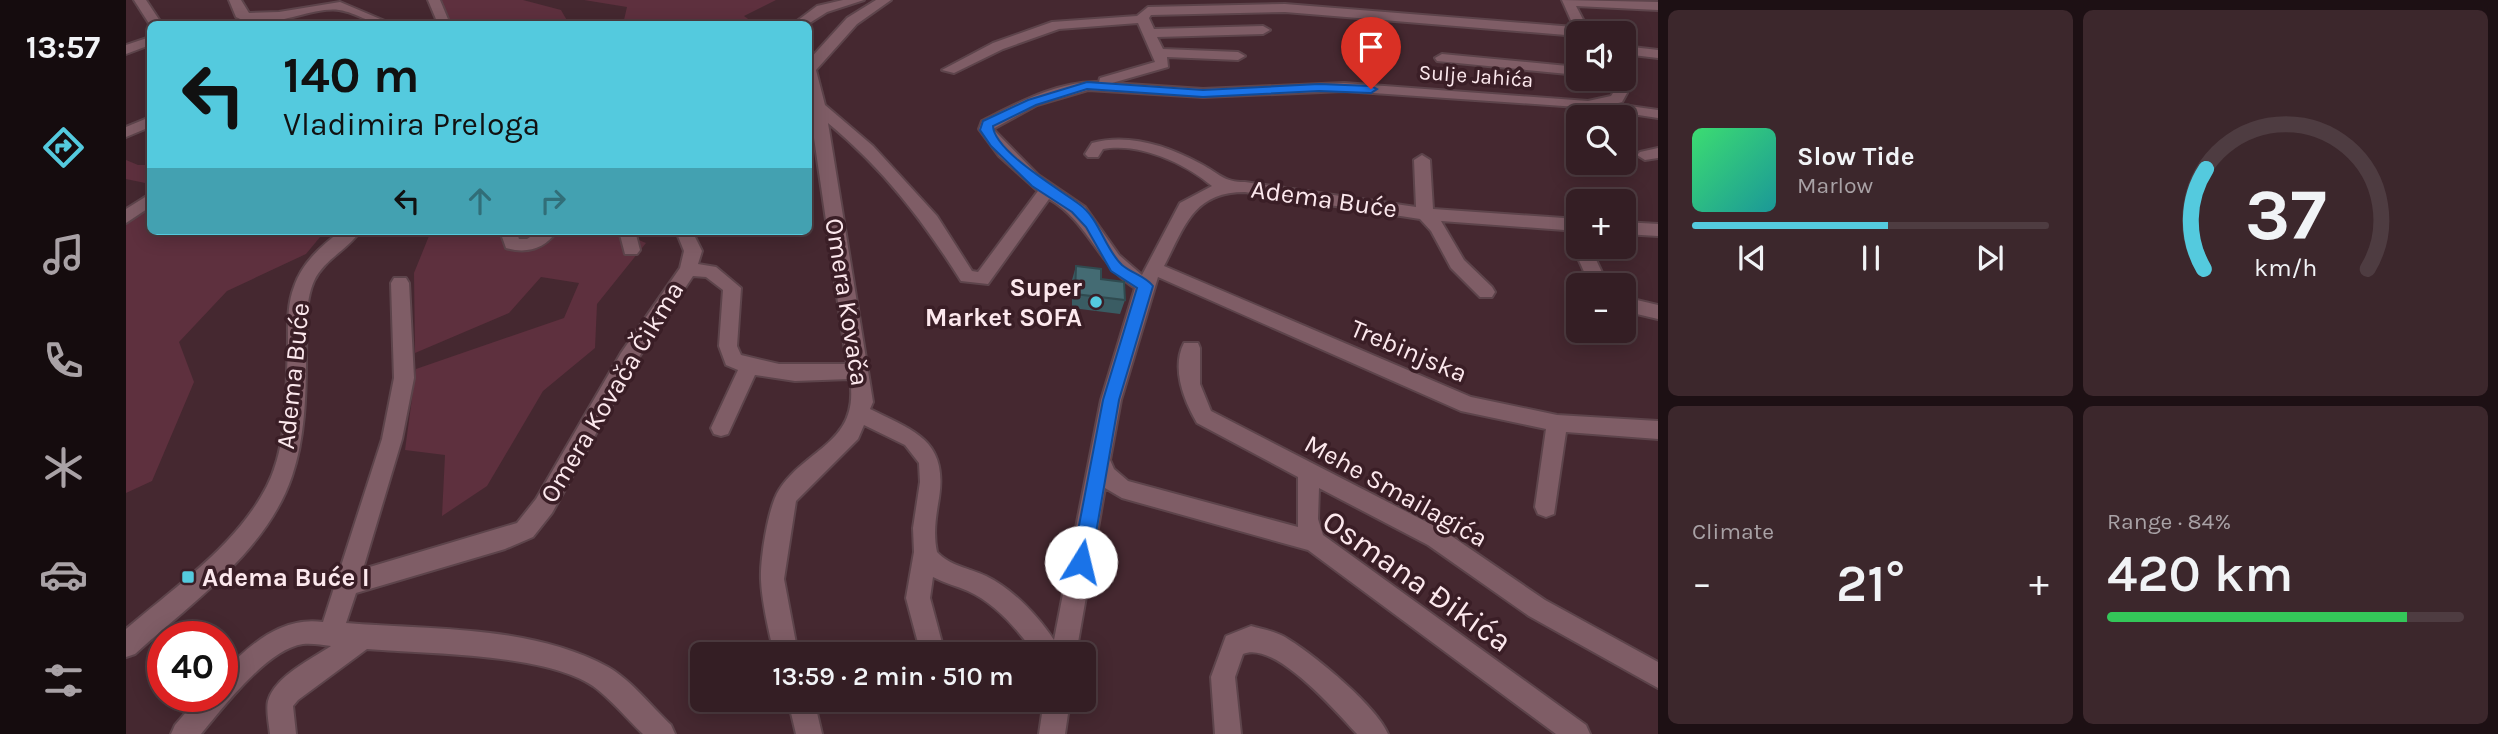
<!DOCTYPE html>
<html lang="en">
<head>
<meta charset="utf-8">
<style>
  body { margin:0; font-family:Karla,sans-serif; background:#3c272c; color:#f1f3f6; height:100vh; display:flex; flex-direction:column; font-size:26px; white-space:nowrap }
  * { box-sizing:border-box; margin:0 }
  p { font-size:23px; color:#a9a2a6 }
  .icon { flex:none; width:38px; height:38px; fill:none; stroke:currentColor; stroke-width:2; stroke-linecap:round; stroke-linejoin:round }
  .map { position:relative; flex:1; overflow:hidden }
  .panel { display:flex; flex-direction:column; gap:10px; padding:10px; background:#1d1014; width:840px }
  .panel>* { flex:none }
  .banner { position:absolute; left:21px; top:21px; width:665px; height:214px; border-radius:10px; box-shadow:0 4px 18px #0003,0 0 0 2px #4e3c41; background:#54cade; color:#111; overflow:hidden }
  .controls { position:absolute; left:1440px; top:21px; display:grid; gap:14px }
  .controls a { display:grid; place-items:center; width:70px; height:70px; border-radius:10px; background:#341e24; box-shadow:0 4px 18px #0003,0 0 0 2px #4e3c41; font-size:35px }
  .speed { position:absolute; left:21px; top:621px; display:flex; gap:14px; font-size:35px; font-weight:700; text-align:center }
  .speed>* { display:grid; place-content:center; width:91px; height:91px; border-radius:50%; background:#341e24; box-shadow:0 4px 18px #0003,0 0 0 2px #4e3c41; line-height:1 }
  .speed .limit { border:10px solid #d22; background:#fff; color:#111 }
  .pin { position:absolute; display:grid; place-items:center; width:60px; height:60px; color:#fff; margin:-72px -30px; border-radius:50% 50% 50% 0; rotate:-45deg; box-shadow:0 0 7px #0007 }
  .pin .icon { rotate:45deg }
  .me { position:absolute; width:77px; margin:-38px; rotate:9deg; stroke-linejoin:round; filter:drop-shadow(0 0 5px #0008) }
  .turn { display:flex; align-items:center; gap:24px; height:147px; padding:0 21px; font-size:32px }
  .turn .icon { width:91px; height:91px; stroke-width:2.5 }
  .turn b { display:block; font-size:49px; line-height:60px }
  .lanes { display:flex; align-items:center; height:66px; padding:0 21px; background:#0003; justify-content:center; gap:35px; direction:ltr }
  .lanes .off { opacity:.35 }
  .big { font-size:52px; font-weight:600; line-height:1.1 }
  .panel .card { flex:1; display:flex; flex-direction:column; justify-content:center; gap:10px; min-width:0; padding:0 24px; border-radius:10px; background:#3c272c }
  .panel .dial { align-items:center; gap:0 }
  .dial svg { height:182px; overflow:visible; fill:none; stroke:#4e3c41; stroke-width:7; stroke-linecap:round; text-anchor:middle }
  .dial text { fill:#f1f3f6; stroke:none }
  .song { display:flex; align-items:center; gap:21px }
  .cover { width:84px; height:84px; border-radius:10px; background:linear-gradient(135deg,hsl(140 70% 55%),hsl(180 70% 35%)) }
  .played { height:7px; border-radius:4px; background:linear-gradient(90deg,#54cade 55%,#4e3c41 55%) }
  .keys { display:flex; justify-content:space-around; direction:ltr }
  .heat { display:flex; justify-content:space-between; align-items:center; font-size:38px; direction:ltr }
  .charge { height:10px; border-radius:5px; background:linear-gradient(90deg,#34c759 84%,#4e3c41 0) }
  .panel .tiles { flex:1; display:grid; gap:10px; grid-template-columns:repeat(2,1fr) }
  .trip { position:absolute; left:564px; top:642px; width:406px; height:70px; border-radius:10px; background:#341e24; box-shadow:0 4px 18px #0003,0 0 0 2px #4e3c41; font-weight:600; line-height:70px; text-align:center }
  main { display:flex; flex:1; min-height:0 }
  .tab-bar { display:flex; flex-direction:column; width:126px; justify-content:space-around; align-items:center; background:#150c0e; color:#a9a2a6 }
  .tab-bar .icon { width:49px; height:49px }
  .tab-bar .active { color:#54cade }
  .tab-bar b { font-size:32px; color:#f1f3f6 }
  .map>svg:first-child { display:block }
  .green { fill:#5e303e }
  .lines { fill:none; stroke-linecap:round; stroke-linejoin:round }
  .minor-casing { stroke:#5d444b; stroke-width:4 }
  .minor { fill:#7f5d66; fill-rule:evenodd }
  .wall { fill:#3a5c63 }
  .building { fill:#446b73; stroke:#304b50; stroke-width:2 }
  .route { fill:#1a73e8; stroke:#114b97; stroke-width:2 }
  .poi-dot { fill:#54cade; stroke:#3a1e26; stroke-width:2.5 }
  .labels { text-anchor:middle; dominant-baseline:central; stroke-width:7; stroke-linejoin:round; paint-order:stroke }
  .far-street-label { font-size:21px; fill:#fce8ed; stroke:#3a1e26 }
  .street-label { font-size:26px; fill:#fce8ed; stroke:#3a1e26 }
  .poi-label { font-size:26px; font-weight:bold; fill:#fce8ed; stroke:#3a1e26; text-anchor:end }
  .near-street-label { font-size:32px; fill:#fce8ed; stroke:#3a1e26 }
</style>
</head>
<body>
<main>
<nav class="tab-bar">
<b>13:57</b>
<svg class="icon active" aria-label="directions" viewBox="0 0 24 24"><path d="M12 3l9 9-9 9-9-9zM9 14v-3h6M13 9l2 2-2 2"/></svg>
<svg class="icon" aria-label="music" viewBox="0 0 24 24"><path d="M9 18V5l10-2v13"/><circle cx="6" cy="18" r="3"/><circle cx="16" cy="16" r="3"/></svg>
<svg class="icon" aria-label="phone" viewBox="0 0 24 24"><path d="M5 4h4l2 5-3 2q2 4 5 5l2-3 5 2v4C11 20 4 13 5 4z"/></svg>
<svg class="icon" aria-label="climate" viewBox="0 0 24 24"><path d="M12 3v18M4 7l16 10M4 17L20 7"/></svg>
<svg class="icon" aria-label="car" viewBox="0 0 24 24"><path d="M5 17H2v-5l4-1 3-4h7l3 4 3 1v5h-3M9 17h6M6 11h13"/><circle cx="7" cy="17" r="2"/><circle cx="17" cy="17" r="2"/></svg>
<svg class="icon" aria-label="filters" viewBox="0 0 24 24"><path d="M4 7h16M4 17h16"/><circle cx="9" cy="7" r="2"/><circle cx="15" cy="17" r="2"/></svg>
</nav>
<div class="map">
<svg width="1532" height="734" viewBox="0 0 1532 734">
  <rect width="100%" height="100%" fill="#452830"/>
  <path class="green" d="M 300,0 L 397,0 L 435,10 L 443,24 L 326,24 Z
    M 458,0 L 650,0 L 618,16 L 629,24 L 497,24 L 501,7 Z
    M 0,160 L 12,165 L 24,165 L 24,184 L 0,179 Z
    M 24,191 L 24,231 L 199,231 L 180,254 L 101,291 L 53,342 L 68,382 L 26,481 L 0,493 L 0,218 L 17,205 Z
    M 305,231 L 500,231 L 498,234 L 520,243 L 471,304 L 469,348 L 417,391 L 361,486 L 316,516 L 319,455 L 279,450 L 290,369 L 438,318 L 453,283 L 415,277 L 383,313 L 289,353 L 288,273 Z"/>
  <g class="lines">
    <g class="minor-casing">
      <path id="minor" d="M 8,0 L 20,0 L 36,24 L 24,25 Z
        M 103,0 L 115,0 L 123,13 L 153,12 L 214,2 L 266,24 C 245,26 233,13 213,10 C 184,6 139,34 110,17 Z
        M 302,0 L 314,0 L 324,24 L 312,24 Z
        M 717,0 L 738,0 L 701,12 L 682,24 L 667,24 L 691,6 Z
        M 750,0 L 765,0 L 731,24 L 690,70 L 699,105 L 747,146 L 811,216 L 846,271 L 852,272 L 912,191 L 873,156 L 853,129 L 856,121 C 890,104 933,80 973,82 L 974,78 L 1029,62 L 1012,23 L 933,29 L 877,49 L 828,73 L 816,70 L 867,43 L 926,22 L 1011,16 L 1022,7 L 1159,4 L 1448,27 L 1436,0 L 1532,2 L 1532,10 L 1450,6 L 1464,33 L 1452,33 L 1452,36 L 1159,12 L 1025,15 L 1023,18 L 1028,29 L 1137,26 L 1144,30 L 1137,34 L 1031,37 L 1037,49 L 1112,52 L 1119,56 L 1112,60 L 1041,57 L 1042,67 L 986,83 L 1077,89 L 1218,83 L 1462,101 L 1485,96 L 1487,93 L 1478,79 L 1492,79 L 1501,93 L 1496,102 L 1489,104 L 1532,110 L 1532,118 L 1466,108 L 1218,91 L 1077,97 L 962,90 L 911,105 L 867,129 L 912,175 L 959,207 L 993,255 L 1016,275 L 1054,203 L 1086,186 C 1059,163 1013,142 977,149 L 972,157 L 962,157 L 959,154 L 966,143 C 1003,133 1042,146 1075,164 C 1094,174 1097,182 1119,182 L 1290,207 L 1288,160 L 1296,155 L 1304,160 L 1307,209 L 1452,219 L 1452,231 L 1315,221 L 1338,260 L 1366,287 L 1369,292 L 1366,297 L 1354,297 L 1325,268 L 1305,231 L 1294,219 L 1119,192 C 1067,192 1059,226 1038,266 L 1345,397 L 1431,415 L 1532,421 L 1532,439 L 1440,432 L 1428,514 L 1420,517 L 1412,514 L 1409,507 L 1420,429 L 1335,411 L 1032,277 L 995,400 L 984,460 L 988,469 L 1002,481 L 1172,527 L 1172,477 L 1071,423 C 1058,401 1045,368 1058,343 L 1072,343 L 1074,348 L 1074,384 L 1085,411 L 1318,531 L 1419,600 L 1532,662 L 1532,688 L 1403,616 L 1302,545 L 1193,488 L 1192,519 L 1197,535 L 1460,725 L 1464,734 L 1430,734 L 1182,550 L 996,498 L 979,488 L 950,654 L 909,654 C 893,631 869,603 842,591 C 831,586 818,583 807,577 L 804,598 L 819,654 L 795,654 L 780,598 L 788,552 L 787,528 L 794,482 L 793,463 L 779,445 L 738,425 L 732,439 L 670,501 L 658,579 L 672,654 L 648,654 C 643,631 636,604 635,580 C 634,560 642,507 653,490 C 681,447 734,443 724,379 L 669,381 L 629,375 L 602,434 L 595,436 L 588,434 L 585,428 L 612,370 L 600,365 L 593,346 L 597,290 L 580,277 L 567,276 L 509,363 L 426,513 L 407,537 L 379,549 L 230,593 L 220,623 C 306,630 405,625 482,667 C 505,680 526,707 545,725 L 549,734 L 517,734 C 501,719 485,699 467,686 C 418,653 301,654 241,649 L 172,700 L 167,706 L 170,734 L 144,734 C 143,724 140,710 142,701 C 149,676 186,659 205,646 C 196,645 186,643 177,644 C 141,649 97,708 75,734 L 45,734 L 49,725 L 74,696 L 96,696 L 96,673 C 124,645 155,616 197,622 L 256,439 L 268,378 L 265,283 L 268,278 L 280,278 L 283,283 L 288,378 L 276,439 L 237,569 L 391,523 L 410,499 L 495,353 L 554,268 L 558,251 L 550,231 L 566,231 L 576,251 L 572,264 L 590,267 L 615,288 L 611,346 L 615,355 L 653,364 L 721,364 L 682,97 L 682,61 L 721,18 ZM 702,123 C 758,170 796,219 835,281 L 862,284 L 923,199 C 962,221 972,265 1009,288 L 975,400 L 928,640 C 912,616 887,589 860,576 C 843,568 824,566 811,552 C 807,533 810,516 813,498 C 822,440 788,431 744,409 L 747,402 Z
        M 24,37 L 24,45 L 0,54 L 0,45 Z
        M 1498,46 L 1532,50 L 1532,58 L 1498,54 Z
        M 1316,54 L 1452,67 L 1452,75 L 1311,61 L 1309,58 Z
        M 24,117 L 24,127 L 0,137 L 0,127 Z
        M 1532,148 L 1532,158 L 1519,160 L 1511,155 L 1514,152 Z
        M 24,194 L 24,207 L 0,223 L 0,209 Z
        M 1498,222 L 1532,224 L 1532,236 L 1498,234 Z
        M 215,231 L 234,231 C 222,250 198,259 188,281 C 178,304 181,331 180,355 C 180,395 179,438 166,476 C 141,551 65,603 9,654 L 0,657 L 0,629 C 49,587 111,545 141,486 C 162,445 160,390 162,345 C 162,326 161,305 168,287 C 176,263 195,246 215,231 Z
        M 374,231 L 390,231 L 393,239 L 401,239 L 413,231 L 431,231 C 419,249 400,254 380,248 Z
        M 493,231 L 509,231 L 514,250 L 511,254 L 499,254 Z
        M 1452,242 L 1452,247 L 1464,247 L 1482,285 L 1464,285 L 1447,247 Z
        M 1498,297 L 1532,305 L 1532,319 L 1498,311 Z
        M 1125,626 C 1136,629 1147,631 1157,636 C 1185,652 1250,705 1262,734 L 1231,734 C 1210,712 1149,640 1117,654 L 1109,677 L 1115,734 L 1089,734 L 1085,677 L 1100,636 Z
        M 662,700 L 688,700 L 696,734 L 670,734 Z
        M 918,700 L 944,700 L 939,734 L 913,734 Z"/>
    </g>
    <use href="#minor" class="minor"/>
  </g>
  <path class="wall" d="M 950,266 L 975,279 L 999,300 L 994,314 L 946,308 L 946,280 Z"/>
  <path class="building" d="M 950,266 L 975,269 L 975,279 L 998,282 L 999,300 L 949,294 Z"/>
  <path class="route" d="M 961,82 L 1077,90 L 1193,84 L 1245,86 L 1251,89 L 1245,93 L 1193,91 L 1077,97 L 961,89 L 910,105 L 867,126 C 868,151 933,189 953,204 C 974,219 978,248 996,265 C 1005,273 1019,276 1027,286 L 993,400 L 965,562 L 962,568 L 955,570 L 949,568 L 946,562 L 977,400 L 1011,288 L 985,271 L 960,227 L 946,212 L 906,186 L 865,146 L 854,130 L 857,121 L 902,100 Z"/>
  <g class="poi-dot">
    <circle cx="970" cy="302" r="7"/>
    <rect x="55" y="570" width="14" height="14" rx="3.5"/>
  </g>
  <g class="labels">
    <g class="far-street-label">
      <text transform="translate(1350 76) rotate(4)">Sulje Jahića</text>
    </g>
    <g class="street-label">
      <text transform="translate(1198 199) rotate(8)">Adema Buće</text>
      <text transform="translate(721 302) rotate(81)">Omera Kovača</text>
      <text transform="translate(1283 351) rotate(23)">Trebinjska</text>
      <text transform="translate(167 376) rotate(-84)">Adema Buće</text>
      <text transform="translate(486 392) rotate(-59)">Omera Kovača Čikma</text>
      <text transform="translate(1270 491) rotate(29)">Mehe Smailagića</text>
    </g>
    <g class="poi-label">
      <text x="956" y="287">Super<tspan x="956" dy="30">Market SOFA</tspan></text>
      <text x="76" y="577" text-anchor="start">Adema Buće I</text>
    </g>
    <g class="near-street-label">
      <text transform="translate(1291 581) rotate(35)">Osmana Đikića</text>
    </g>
  </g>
</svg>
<div class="controls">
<a><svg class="icon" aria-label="sound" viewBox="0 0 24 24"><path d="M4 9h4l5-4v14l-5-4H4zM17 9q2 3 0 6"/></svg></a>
<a><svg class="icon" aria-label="search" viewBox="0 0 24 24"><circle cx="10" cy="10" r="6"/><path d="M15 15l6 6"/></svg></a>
<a>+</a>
<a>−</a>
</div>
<div class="speed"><div class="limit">40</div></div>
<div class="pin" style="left:1245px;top:89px;background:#d93025"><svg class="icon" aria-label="arrive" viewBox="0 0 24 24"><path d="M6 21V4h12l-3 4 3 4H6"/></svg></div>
<svg class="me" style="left:955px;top:562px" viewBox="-20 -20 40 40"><circle r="19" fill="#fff"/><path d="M0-13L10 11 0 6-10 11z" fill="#1a73e8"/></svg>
<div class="trip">13:59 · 2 min · 510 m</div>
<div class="banner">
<div class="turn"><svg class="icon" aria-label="left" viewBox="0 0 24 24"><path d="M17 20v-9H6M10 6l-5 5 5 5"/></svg><div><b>140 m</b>Vladimira Preloga</div></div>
<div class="lanes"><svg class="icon" aria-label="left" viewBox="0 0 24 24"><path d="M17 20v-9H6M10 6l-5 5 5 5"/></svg><svg class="icon off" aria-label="ahead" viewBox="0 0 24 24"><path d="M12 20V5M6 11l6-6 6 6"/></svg><svg class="icon off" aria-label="right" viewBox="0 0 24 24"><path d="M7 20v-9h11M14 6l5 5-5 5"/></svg></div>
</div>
</div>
<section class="panel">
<div class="tiles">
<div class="card">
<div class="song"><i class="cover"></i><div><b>Slow Tide</b><p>Marlow</p></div></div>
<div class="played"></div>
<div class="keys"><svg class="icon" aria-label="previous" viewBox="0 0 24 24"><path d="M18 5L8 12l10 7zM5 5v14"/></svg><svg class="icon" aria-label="pause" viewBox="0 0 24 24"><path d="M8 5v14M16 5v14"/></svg><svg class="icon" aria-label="next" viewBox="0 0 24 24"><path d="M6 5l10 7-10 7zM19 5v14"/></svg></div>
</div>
<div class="card dial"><svg viewBox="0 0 100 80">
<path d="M14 69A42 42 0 1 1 86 69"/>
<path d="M14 69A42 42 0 0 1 15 25" stroke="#54cade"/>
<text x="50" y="56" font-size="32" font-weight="700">37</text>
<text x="50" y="72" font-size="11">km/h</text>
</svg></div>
<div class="card"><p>Climate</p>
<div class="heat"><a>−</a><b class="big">21°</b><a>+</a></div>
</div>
<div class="card"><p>Range · 84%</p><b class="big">420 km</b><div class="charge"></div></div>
</div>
</section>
</main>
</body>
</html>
